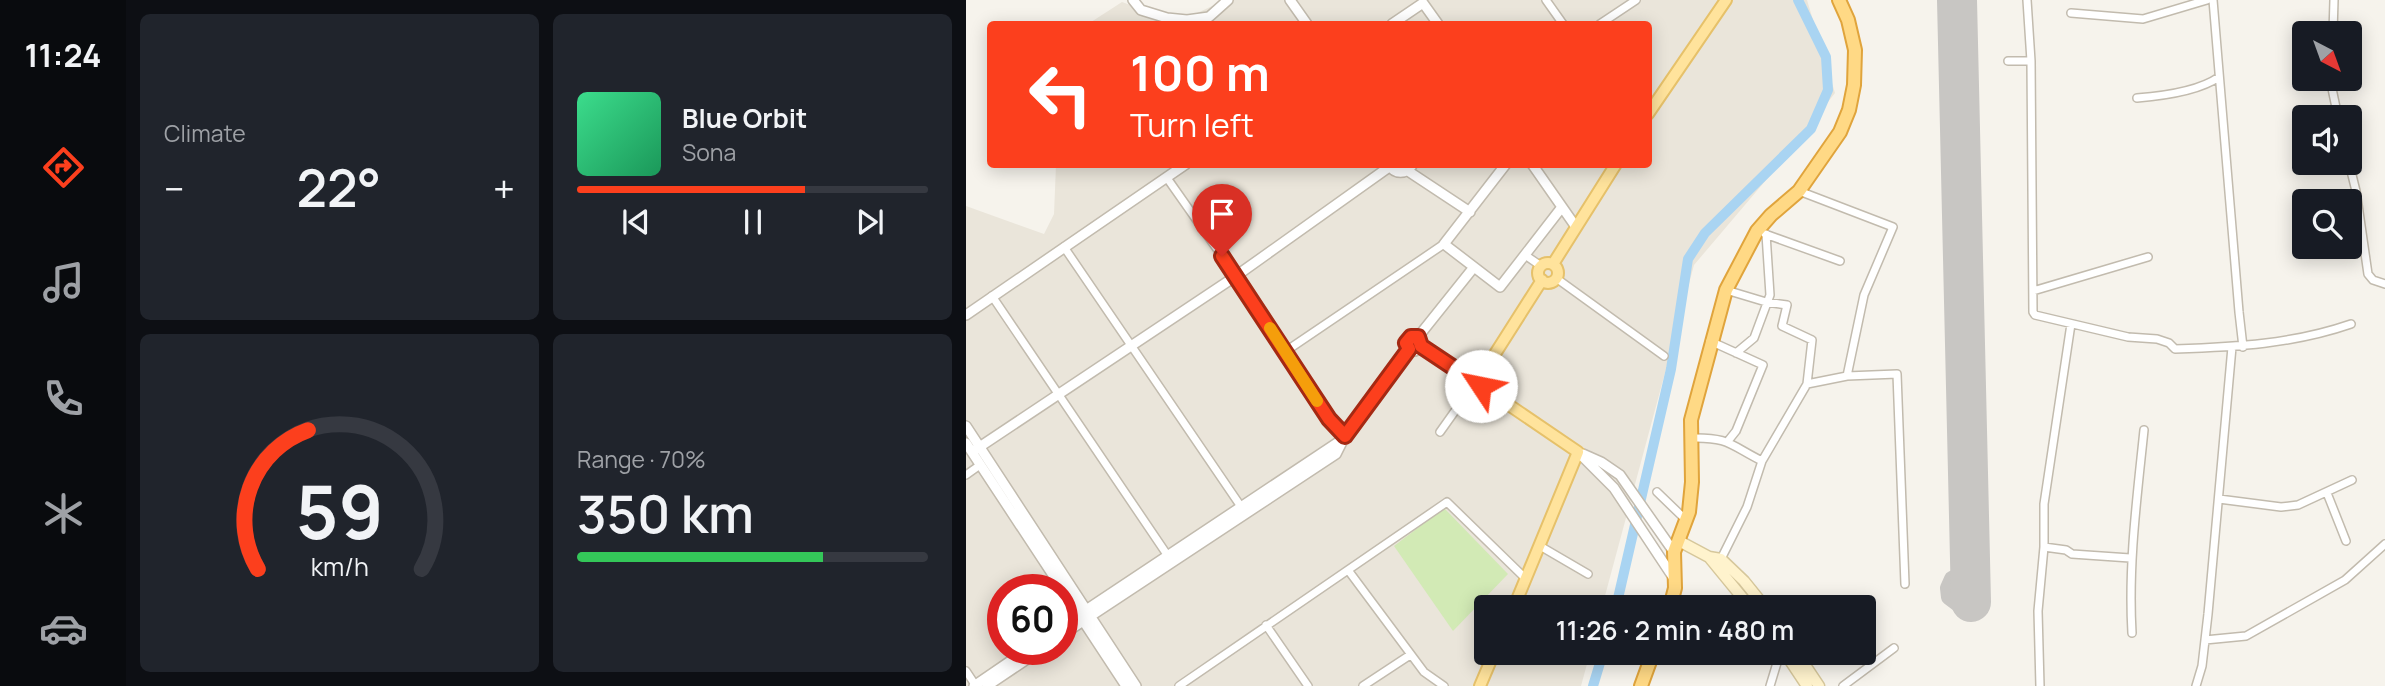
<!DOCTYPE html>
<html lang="en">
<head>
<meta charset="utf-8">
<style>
  body { margin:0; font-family:Manrope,sans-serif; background:#20242c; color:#f1f3f6; height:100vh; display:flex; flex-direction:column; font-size:26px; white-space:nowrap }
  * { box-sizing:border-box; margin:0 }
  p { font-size:23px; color:#9ea1a6 }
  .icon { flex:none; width:38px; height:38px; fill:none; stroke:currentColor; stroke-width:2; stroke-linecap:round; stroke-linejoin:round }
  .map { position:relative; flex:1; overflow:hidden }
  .details { display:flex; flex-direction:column; gap:14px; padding:14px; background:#0d0f14; width:840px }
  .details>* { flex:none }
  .top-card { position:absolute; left:21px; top:21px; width:665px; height:147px; border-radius:7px; box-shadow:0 4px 18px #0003; background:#fc3f1d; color:#fff; overflow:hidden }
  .needle { width:46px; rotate:139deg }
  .controls { position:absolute; left:1326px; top:21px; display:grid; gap:14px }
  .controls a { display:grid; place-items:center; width:70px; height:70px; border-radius:7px; background:#171b24; box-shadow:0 4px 18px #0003; font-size:35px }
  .speed { position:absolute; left:21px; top:574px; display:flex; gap:14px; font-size:35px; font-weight:700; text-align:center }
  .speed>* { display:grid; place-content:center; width:91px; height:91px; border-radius:50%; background:#171b24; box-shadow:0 4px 18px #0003; line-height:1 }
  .speed .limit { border:10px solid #d22; background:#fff; color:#111 }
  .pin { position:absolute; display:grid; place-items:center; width:60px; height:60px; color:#fff; margin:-72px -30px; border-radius:50% 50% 50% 0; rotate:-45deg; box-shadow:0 0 7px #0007 }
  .pin .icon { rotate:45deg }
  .me { position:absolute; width:77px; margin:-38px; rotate:304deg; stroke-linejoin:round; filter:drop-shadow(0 0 5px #0008) }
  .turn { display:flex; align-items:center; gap:24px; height:147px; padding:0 28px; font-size:32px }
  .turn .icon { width:91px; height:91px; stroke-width:2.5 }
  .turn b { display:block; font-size:49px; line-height:60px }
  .big { font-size:52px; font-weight:600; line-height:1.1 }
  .details .tile { flex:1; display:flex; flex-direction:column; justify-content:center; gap:10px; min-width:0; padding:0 24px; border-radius:10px; background:#20242c }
  .details .dial { align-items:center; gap:0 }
  .dial svg { height:182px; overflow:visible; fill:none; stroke:#363941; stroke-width:7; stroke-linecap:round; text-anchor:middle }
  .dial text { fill:#f1f3f6; stroke:none }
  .song { display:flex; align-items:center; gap:21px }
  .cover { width:84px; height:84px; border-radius:10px; background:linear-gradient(135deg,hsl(150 70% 55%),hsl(150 70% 35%)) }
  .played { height:7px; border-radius:4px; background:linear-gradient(90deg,#fc3f1d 65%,#363941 65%) }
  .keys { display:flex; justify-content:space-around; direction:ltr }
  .heat { display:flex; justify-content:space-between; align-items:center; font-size:38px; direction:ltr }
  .charge { height:10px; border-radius:5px; background:linear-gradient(90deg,#34c759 70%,#363941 0) }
  .details .tiles { flex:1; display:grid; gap:14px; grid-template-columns:repeat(2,1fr) }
  .trip { position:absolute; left:508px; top:595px; width:402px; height:70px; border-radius:7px; background:#171b24; box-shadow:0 4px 18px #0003; font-weight:600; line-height:70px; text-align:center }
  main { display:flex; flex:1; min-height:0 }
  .dock { display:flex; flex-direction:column; width:126px; justify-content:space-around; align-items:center; background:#090b0e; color:#9ea1a6 }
  .dock .icon { width:49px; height:49px }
  .dock .active { color:#fc3f1d }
  .dock b { font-size:32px; color:#f1f3f6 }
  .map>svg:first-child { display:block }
  .residential { fill:#eae5da; fill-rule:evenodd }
  .green { fill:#d2eab5 }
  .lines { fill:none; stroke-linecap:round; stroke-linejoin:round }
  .river { stroke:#a9d4f2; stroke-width:10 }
  .taxiway { stroke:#c8c6c3; stroke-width:16 }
  .runway { stroke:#c8c6c3; stroke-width:40 }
  .minor-casing { stroke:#c2bbae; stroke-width:10 }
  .tertiary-casing { stroke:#c2bbae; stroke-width:12 }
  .secondary-casing { stroke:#d6c79b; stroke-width:13 }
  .primary-casing { stroke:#e6c16a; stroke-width:14 }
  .trunk-casing { stroke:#e0a43c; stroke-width:16 }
  .minor { stroke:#fff; stroke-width:7 }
  .tertiary { stroke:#fff; stroke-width:9 }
  .secondary { stroke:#fff3cd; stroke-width:10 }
  .primary { stroke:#ffe39c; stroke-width:10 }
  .trunk { stroke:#ffd985; stroke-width:12 }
  .route-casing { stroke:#a42913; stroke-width:18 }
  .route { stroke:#fc3f1d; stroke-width:12 }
  .slow { stroke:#f59e0b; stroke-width:12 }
</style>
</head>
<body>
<main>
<nav class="dock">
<b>11:24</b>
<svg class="icon active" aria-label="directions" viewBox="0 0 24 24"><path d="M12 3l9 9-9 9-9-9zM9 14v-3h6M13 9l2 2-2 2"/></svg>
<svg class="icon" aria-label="music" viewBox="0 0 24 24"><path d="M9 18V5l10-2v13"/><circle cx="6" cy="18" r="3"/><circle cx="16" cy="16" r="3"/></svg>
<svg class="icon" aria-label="phone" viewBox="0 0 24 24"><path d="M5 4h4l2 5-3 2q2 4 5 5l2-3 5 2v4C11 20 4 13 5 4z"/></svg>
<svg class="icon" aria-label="climate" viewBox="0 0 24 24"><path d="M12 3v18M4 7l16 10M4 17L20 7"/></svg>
<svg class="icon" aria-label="car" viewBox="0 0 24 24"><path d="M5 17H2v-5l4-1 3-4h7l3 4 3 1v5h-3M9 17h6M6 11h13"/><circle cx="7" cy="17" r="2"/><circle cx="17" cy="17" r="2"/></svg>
</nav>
<section class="details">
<div class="tiles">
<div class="tile"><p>Climate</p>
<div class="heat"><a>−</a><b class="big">22°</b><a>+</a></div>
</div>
<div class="tile">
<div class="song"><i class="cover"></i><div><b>Blue Orbit</b><p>Sona</p></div></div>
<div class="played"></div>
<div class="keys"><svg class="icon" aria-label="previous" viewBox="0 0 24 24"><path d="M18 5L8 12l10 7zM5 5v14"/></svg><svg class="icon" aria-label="pause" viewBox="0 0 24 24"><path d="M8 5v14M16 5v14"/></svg><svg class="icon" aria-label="next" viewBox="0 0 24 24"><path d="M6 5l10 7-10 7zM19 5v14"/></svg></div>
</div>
<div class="tile dial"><svg viewBox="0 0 100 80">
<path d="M14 69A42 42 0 1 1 86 69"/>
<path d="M14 69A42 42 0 0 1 36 8" stroke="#fc3f1d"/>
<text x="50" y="56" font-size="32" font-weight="700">59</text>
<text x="50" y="72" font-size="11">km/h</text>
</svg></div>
<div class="tile"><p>Range · 70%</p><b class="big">350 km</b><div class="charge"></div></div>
</div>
</section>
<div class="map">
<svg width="1419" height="686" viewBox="0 0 1419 686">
  <rect width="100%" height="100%" fill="#f6f3ec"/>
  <path class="residential" d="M 259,0 L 841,0 L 869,93 L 812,166 L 728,265 L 636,607 L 520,607 L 520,653 L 624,653 L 615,686 L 0,686 L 0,206 L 78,234 L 88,214 L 90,165 L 682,164 L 682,24 L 122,24 L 156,2 L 212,22 ZM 37,590 L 96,590 L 96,649 L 37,649 Z"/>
  <path class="green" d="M 478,508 L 542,574 L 487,631 L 428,546 Z"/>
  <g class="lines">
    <path class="river" d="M 650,607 L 705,369 L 722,259 L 739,233 L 845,129 L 862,90 L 860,57 L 832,0
      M 627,686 L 637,653"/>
    <path class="taxiway" d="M 1004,574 L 994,575 L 986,579 L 982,588 L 983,597 L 991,603 L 1005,602"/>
    <path class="runway" d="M 991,0 L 1005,602"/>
    <g class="minor-casing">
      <path id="minor" d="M 580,0 L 597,24
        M 1061,0 L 1065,61 L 1067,312 L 1069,315 L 1162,337 L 1191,339 L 1203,343 L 1209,349 C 1270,347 1327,344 1385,324
        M 1247,0 L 1273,312 L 1277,347
        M 1105,13 L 1177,19 L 1241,0
        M 634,24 L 670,0
        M 1367,33 L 1368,0
        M 1042,61 L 1065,61
        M 1364,79 L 1372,117
        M 1171,98 C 1196,96 1233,91 1253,77
        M 1383,163 L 1390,191 L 1402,274 L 1407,280 L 1419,284
        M 201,178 L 270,276 L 363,419 L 379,436
        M 833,191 L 927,227 L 898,295 L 881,376
        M 799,234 L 874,261
        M 98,247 L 278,511
        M 559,255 L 575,266
        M 590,278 L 698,356
        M 760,290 L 800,302 L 821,305 L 816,326 L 846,340 L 841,384
        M 1067,291 L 1182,257
        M 26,296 L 204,559
        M 744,341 L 797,365 L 770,431 L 762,441
        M 320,351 L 478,244
        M 770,353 L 788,338 L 804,295 L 800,234
        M 474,432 L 506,387
        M 725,438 C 763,437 764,445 796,461 L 841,384 L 881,376 L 931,374 L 939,584
        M 0,475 L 14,465
        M 691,492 L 720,520
        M 1361,493 L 1380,541
        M 1253,499 L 1315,507 L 1332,505 L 1386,480
        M 574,546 L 622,574
        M 1078,547 L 1100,550 L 1106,554 L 1164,558
        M 755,559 L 781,507 L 796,461
        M 382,570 L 458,672 L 478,686
        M 300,625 L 342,686
        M 1166,633 C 1162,565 1171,498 1178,430
        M 1239,640 L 1280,636 L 1379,580 L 1419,544
        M 0,671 L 10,686
        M 213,686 L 481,502 L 560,579
        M 397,686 L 444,655
        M 804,686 L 814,653
        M 877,686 L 928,648
        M 1074,686 L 1072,611 L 1078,547 L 1078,504 L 1105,324
        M 1230,686 L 1236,666 L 1242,614 L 1266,347"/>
    </g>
    <g class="tertiary-casing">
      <path id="tertiary" d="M 167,0 L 175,10 L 201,18 L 221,20 L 243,17 L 262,0
        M 324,0 L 341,24
        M 426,24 L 457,3 L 472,24
        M 422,164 C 429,175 440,175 447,164
        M 540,164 L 478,244 L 534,287 L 596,207
        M 566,164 L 610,227
        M 442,171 L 504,212
        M 0,315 L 220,164
        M 452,337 L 508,267
        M 455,346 L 506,380
        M 0,426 L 170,686
        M 0,443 L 160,686
        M 6,452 L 270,276 L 423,167
        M 612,452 L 648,488 L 707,577
        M 617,454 L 635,462 L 654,475 L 708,552
        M 96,626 L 377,439
        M 96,635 L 370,454 L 378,438 L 443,350 L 441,343 L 443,338 L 452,337 L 456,343 L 454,348 L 449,351 L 443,350
        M 8,686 L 62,649
        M 21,686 L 76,649"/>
    </g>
    <g class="secondary-casing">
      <path id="secondary" d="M 713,541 L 743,557 L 755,559 L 778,581 L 799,607
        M 743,557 L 784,607
        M 819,653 L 841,686
        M 831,653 L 853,686"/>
    </g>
    <g class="primary-casing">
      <path id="primary" d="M 682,114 L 760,0
        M572 273a10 10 0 1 1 20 0a10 10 0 1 1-20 0Z
        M 587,264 L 650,164
        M505 384a5 5 0 1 1 10 0a5 5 0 1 1-10 0Z
        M 513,379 L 576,280
        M 515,386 L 612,452 L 548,607
        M 514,686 L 528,653"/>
    </g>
    <g class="trunk-casing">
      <path id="trunk" d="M 704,607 L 709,588 L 708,552 L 723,512 L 726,482 L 725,420 L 760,290 L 791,231 L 805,215 L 833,191 L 874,132 L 883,110 L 888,85 L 889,50 L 882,20 L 873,0
        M 675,686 L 687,653"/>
    </g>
    <use href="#minor" class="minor"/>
    <use href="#tertiary" class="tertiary"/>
    <use href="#secondary" class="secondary"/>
    <use href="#primary" class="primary"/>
    <use href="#trunk" class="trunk"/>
  </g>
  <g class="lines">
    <g class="route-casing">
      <path id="route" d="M 256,256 L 363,419 L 379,436 L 443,349 L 440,343 L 445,337 L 452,337 L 455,346 L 506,380 L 513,379 L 515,386"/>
    </g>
    <use href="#route" class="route"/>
    <path class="slow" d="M 304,328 L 351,401"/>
  </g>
</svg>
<div class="controls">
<a><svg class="needle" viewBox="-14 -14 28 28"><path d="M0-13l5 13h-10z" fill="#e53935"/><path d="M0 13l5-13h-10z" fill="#9ea1a6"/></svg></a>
<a><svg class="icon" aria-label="sound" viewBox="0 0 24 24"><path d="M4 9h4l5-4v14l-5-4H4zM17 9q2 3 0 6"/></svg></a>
<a><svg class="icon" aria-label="search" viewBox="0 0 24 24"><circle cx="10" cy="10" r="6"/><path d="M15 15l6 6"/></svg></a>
</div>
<div class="speed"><div class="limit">60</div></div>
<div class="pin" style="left:256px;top:256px;background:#d93025"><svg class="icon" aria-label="arrive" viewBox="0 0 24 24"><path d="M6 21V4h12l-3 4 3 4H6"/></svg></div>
<svg class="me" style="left:515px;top:386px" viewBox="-20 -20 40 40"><circle r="19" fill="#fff"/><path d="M0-13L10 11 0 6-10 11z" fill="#fc3f1d"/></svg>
<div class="trip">11:26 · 2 min · 480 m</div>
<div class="top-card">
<div class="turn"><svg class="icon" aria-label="left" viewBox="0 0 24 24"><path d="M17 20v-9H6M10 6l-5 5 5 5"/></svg><div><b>100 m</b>Turn left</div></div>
</div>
</div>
</main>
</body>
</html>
